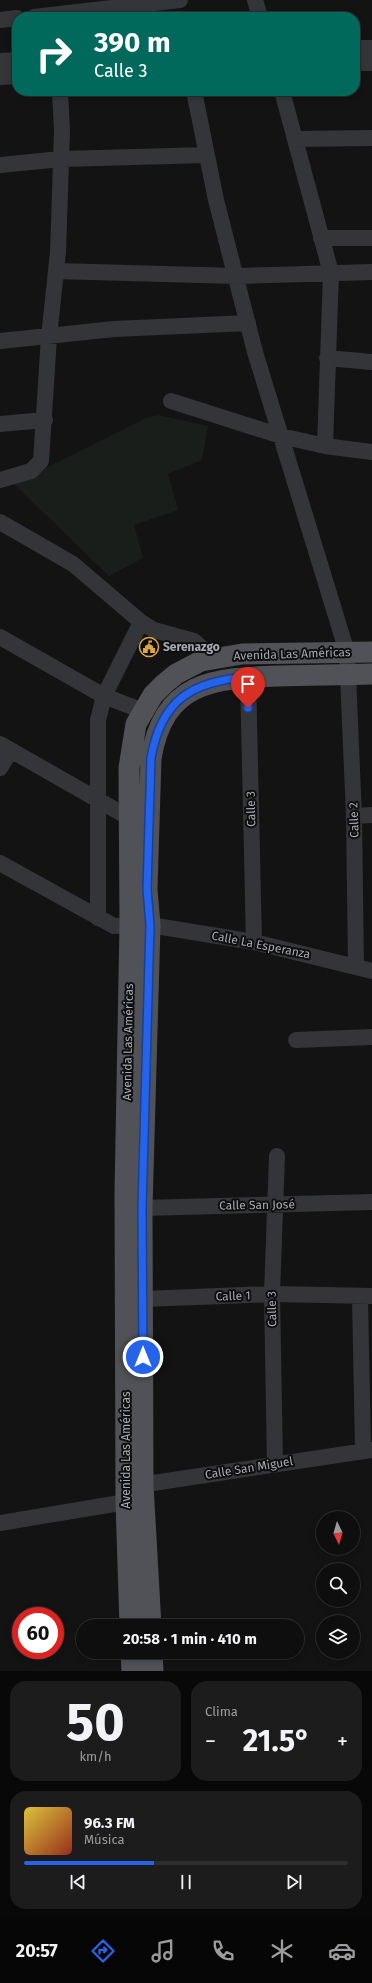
<!DOCTYPE html>
<html lang="es">
<head>
<meta charset="utf-8">
<style>
  body { margin:0; font-family:"Fira Sans",sans-serif; background:#1c1c1d; color:#f1f3f6; height:100vh; display:flex; flex-direction:column; font-size:15px; white-space:nowrap }
  * { box-sizing:border-box; margin:0 }
  p { font-size:13px; color:#9b9c9e }
  .icon { flex:none; width:22px; height:22px; fill:none; stroke:currentColor; stroke-width:2; stroke-linecap:round; stroke-linejoin:round }
  .map { position:relative; height:1671px; overflow:hidden }
  .side { display:flex; flex-direction:column; gap:10px; padding:10px; background:#080808; flex:1 }
  .side>* { flex:none }
  .hud { position:absolute; left:12px; top:12px; width:348px; height:84px; border-radius:16px; box-shadow:0 2px 6px #0003,0 0 0 1px #2e2e2f; background:#00695c; color:#fff; overflow:hidden }
  .needle { width:26px; rotate:175deg }
  .controls { position:absolute; left:316px; top:1511px; display:grid; gap:8px }
  .controls a { display:grid; place-items:center; width:44px; height:44px; border-radius:50%; background:#0e0e0f; box-shadow:0 2px 6px #0003,0 0 0 1px #2e2e2f; font-size:20px }
  .speed { position:absolute; left:12px; top:1607px; display:flex; gap:8px; font-size:20px; font-weight:700; text-align:center }
  .speed>* { display:grid; place-content:center; width:52px; height:52px; border-radius:50%; background:#0e0e0f; box-shadow:0 2px 6px #0003,0 0 0 1px #2e2e2f; line-height:1 }
  .speed .limit { border:6px solid #d22; background:#fff; color:#111 }
  .pin { position:absolute; display:grid; place-items:center; width:34px; height:34px; color:#fff; margin:-41px -17px; border-radius:50% 50% 50% 0; rotate:-45deg; box-shadow:0 0 4px #0007 }
  .pin .icon { rotate:45deg }
  .me { position:absolute; width:44px; margin:-22px; rotate:0deg; stroke-linejoin:round; filter:drop-shadow(0 0 3px #0008) }
  .turn { display:flex; align-items:center; gap:14px; height:84px; padding:0 16px; font-size:18px }
  .turn .icon { width:52px; height:52px; stroke-width:2.5 }
  .turn b { display:block; font-size:28px; line-height:34px }
  .big { font-size:30px; font-weight:700; line-height:1.1 }
  .side .widget { flex:1; display:flex; flex-direction:column; justify-content:center; gap:6px; min-width:0; padding:0 14px; border-radius:16px; background:#1c1c1d }
  .side .dial { align-items:center; gap:0 }
  .dial b { font-size:52px; line-height:1 }
  .song { display:flex; align-items:center; gap:12px }
  .cover { width:48px; height:48px; border-radius:6px; background:linear-gradient(135deg,hsl(50 70% 55%),hsl(10 70% 35%)) }
  .played { height:4px; border-radius:2px; background:linear-gradient(90deg,#2563eb 40%,#2e2e2f 40%) }
  .keys { display:flex; justify-content:space-around; direction:ltr }
  .heat { display:flex; justify-content:space-between; align-items:center; font-size:22px; direction:ltr }
  .side .tiles { flex:1; display:grid; gap:10px; grid-template-columns:1fr 1fr }
  .widget:last-child { grid-column:span 2 }
  .trip { position:absolute; left:76px; top:1619px; width:228px; height:40px; border-radius:20px; background:#0e0e0f; box-shadow:0 2px 6px #0003,0 0 0 1px #2e2e2f; font-weight:700; line-height:40px; text-align:center }
  .dock { display:flex; height:64px; justify-content:space-around; align-items:center; background:#060606; color:#9b9c9e }
  .dock .icon { width:28px; height:28px }
  .dock .selected { color:#2563eb }
  .dock b { font-size:18px; color:#f1f3f6 }
  .map>svg:first-child { display:block }
  .green { fill:#191e1a }
  .lines { fill:none; stroke-linecap:round; stroke-linejoin:round }
  .minor { stroke:#343538; stroke-width:16 }
  .major { stroke:#505257; stroke-width:21 }
  .route-casing { stroke:#184099; stroke-width:10 }
  .route { stroke:#2563eb; stroke-width:7 }
  .labels { text-anchor:middle; dominant-baseline:central; stroke-width:4; stroke-linejoin:round; paint-order:stroke }
  .poi-label { font-size:12px; font-weight:bold; fill:#a6aab3; stroke:#0e0e0f; text-anchor:start }
  .street-label { font-size:12px; fill:#a6aab3; stroke:#0e0e0f }
</style>
</head>
<body>
<div class="map">
<svg width="372" height="1671" viewBox="0 0 372 1671">
  <rect width="100%" height="100%" fill="#131314"/>
  <path class="green" d="M 158,415 L 208,426 L 202,460 L 168,474 L 178,510 L 134,525 L 143,558 L 109,576 L 14,484 L 146,418 Z"/>
  <g class="lines">
    <path class="minor" d="M 255,0 L 260,17
      M 34,17 L 180,0
      M 0,20 L 17,18
      M 355,48 L 372,48
      M 0,61 L 17,60
      M 355,63 L 372,63
      M 0,77 L 17,76
      M 194,91 L 216,200 L 255,352 L 347,652 L 354,816 L 356,966
      M 282,91 L 331,273 L 325,446
      M 295,139 L 372,138
      M 0,165 L 61,159 L 207,155
      M 321,238 L 372,238
      M 56,271 L 236,276 L 372,272
      M 0,341 L 114,329 L 248,323
      M 327,358 L 372,362
      M 171,401 L 281,436 L 325,446 L 372,452
      M 0,424 L 45,420
      M 0,480 L 31,471 L 41,461 L 49,337 L 58,252 L 62,131 L 60,91
      M 0,522 L 73,564 L 141,622 L 104,696 L 98,720 L 98,918
      M 141,622 L 154,630 L 194,641 L 213,658
      M 0,637 L 104,696 L 143,711
      M 248,677 L 254,942
      M 0,744 L 128,817
      M 0,768 L 11,750
      M 354,816 L 372,815
      M 0,863 L 114,926 L 150,925 L 254,942 L 372,971
      M 296,1040 L 372,1037
      M 142,1208 L 372,1202
      M 360,1297 L 363,1450
      M 143,1299 L 272,1294 L 372,1296
      M 275,1463 L 272,1294 L 277,1156
      M 133,1486 L 372,1450
      M 0,1523 L 126,1502"/>
    <path class="major" d="M 130,1626 L 126,1502 L 125,1193 L 130,925 L 129,768 L 136,724 L 153,695 L 164,684 L 176,674 L 201,661 L 242,654 L 372,652
      M 151,1626 L 143,1485 L 142,1208 L 150,925 L 147,889 L 151,758 C 164,682 212,678 278,676 C 309,675 341,675 372,674
      M 131,1652 L 132,1671
      M 152,1652 L 153,1671"/>
  </g>
  <g class="lines">
    <g class="route-casing">
      <path id="route" d="M 143,1357 L 142,1208 L 150,925 L 147,889 L 151,758 C 161,700 192,681 248,677 L 248,708"/>
    </g>
    <use href="#route" class="route"/>
  </g>
  <defs>
    <g id="civic-ring" transform="scale(1)"><circle r="9.5" fill="#0e0e0f" stroke="#dea541" stroke-width="1.5"/><path d="M-.6-6.5H3V-4.5H.6V-3L4-1V1h2V6H-6V1h2V-1L-.6-3ZM-1.2 2.5V6h2.4V2.5Z" fill="#dea541"/></g>
  </defs>
  <g fill-rule="evenodd">
    <use href="#civic-ring" x="149" y="647"/>
  </g>
  <g class="labels">
    <g class="poi-label">
      <text x="163" y="647">Serenazgo</text>
    </g>
    <g class="street-label">
      <text transform="translate(292 654) rotate(-2)">Avenida Las Américas</text>
      <text transform="translate(251 809) rotate(-91)">Calle 3</text>
      <text transform="translate(354 820) rotate(-92)">Calle 2</text>
      <text transform="translate(261 945) rotate(11)">Calle La Esperanza</text>
      <text transform="translate(128 1042) rotate(-89)">Avenida Las Américas</text>
      <text transform="translate(257 1205) rotate(-1)">Calle San José</text>
      <text transform="translate(233 1296) rotate(-2)">Calle 1</text>
      <text transform="translate(272 1309) rotate(-91)">Calle 3</text>
      <text transform="translate(126 1450) rotate(-90)">Avenida Las Américas</text>
      <text transform="translate(249 1468) rotate(-9)">Calle San Miguel</text>
    </g>
  </g>
</svg>
<div class="controls">
<a><svg class="needle" viewBox="-14 -14 28 28"><path d="M0-13l5 13h-10z" fill="#e53935"/><path d="M0 13l5-13h-10z" fill="#9b9c9e"/></svg></a>
<a><svg class="icon" aria-label="search" viewBox="0 0 24 24"><circle cx="10" cy="10" r="6"/><path d="M15 15l6 6"/></svg></a>
<a><svg class="icon" aria-label="layers" viewBox="0 0 24 24"><path d="M12 4l9 5-9 5-9-5zM3 14l9 5 9-5"/></svg></a>
</div>
<div class="speed"><div class="limit">60</div></div>
<div class="pin" style="left:248px;top:708px;background:#d93025"><svg class="icon" aria-label="arrive" viewBox="0 0 24 24"><path d="M6 21V4h12l-3 4 3 4H6"/></svg></div>
<svg class="me" style="left:143px;top:1357px" viewBox="-20 -20 40 40"><circle r="17" fill="#2563eb" stroke="#fff" stroke-width="3"/><path d="M0-11L8 9 0 5-8 9z" fill="#fff"/></svg>
<div class="trip">20:58 · 1 min · 410 m</div>
<div class="hud">
<div class="turn"><svg class="icon" aria-label="right" viewBox="0 0 24 24"><path d="M7 20v-9h11M14 6l5 5-5 5"/></svg><div><b>390 m</b>Calle 3</div></div>
</div>
</div>
<section class="side">
<div class="tiles">
<div class="widget dial"><b>50</b><p>km/h</p></div>
<div class="widget"><p>Clima</p>
<div class="heat"><a>−</a><b class="big">21.5°</b><a>+</a></div>
</div>
<div class="widget">
<div class="song"><i class="cover"></i><div><b>96.3 FM</b><p>Música</p></div></div>
<div class="played"></div>
<div class="keys"><svg class="icon" aria-label="previous" viewBox="0 0 24 24"><path d="M18 5L8 12l10 7zM5 5v14"/></svg><svg class="icon" aria-label="pause" viewBox="0 0 24 24"><path d="M8 5v14M16 5v14"/></svg><svg class="icon" aria-label="next" viewBox="0 0 24 24"><path d="M6 5l10 7-10 7zM19 5v14"/></svg></div>
</div>
</div>
</section>
<nav class="dock">
<b>20:57</b>
<svg class="icon selected" aria-label="directions" viewBox="0 0 24 24"><path d="M12 3l9 9-9 9-9-9zM9 14v-3h6M13 9l2 2-2 2"/></svg>
<svg class="icon" aria-label="music" viewBox="0 0 24 24"><path d="M9 18V5l10-2v13"/><circle cx="6" cy="18" r="3"/><circle cx="16" cy="16" r="3"/></svg>
<svg class="icon" aria-label="phone" viewBox="0 0 24 24"><path d="M5 4h4l2 5-3 2q2 4 5 5l2-3 5 2v4C11 20 4 13 5 4z"/></svg>
<svg class="icon" aria-label="climate" viewBox="0 0 24 24"><path d="M12 3v18M4 7l16 10M4 17L20 7"/></svg>
<svg class="icon" aria-label="car" viewBox="0 0 24 24"><path d="M5 17H2v-5l4-1 3-4h7l3 4 3 1v5h-3M9 17h6M6 11h13"/><circle cx="7" cy="17" r="2"/><circle cx="17" cy="17" r="2"/></svg>
</nav>
</body>
</html>
